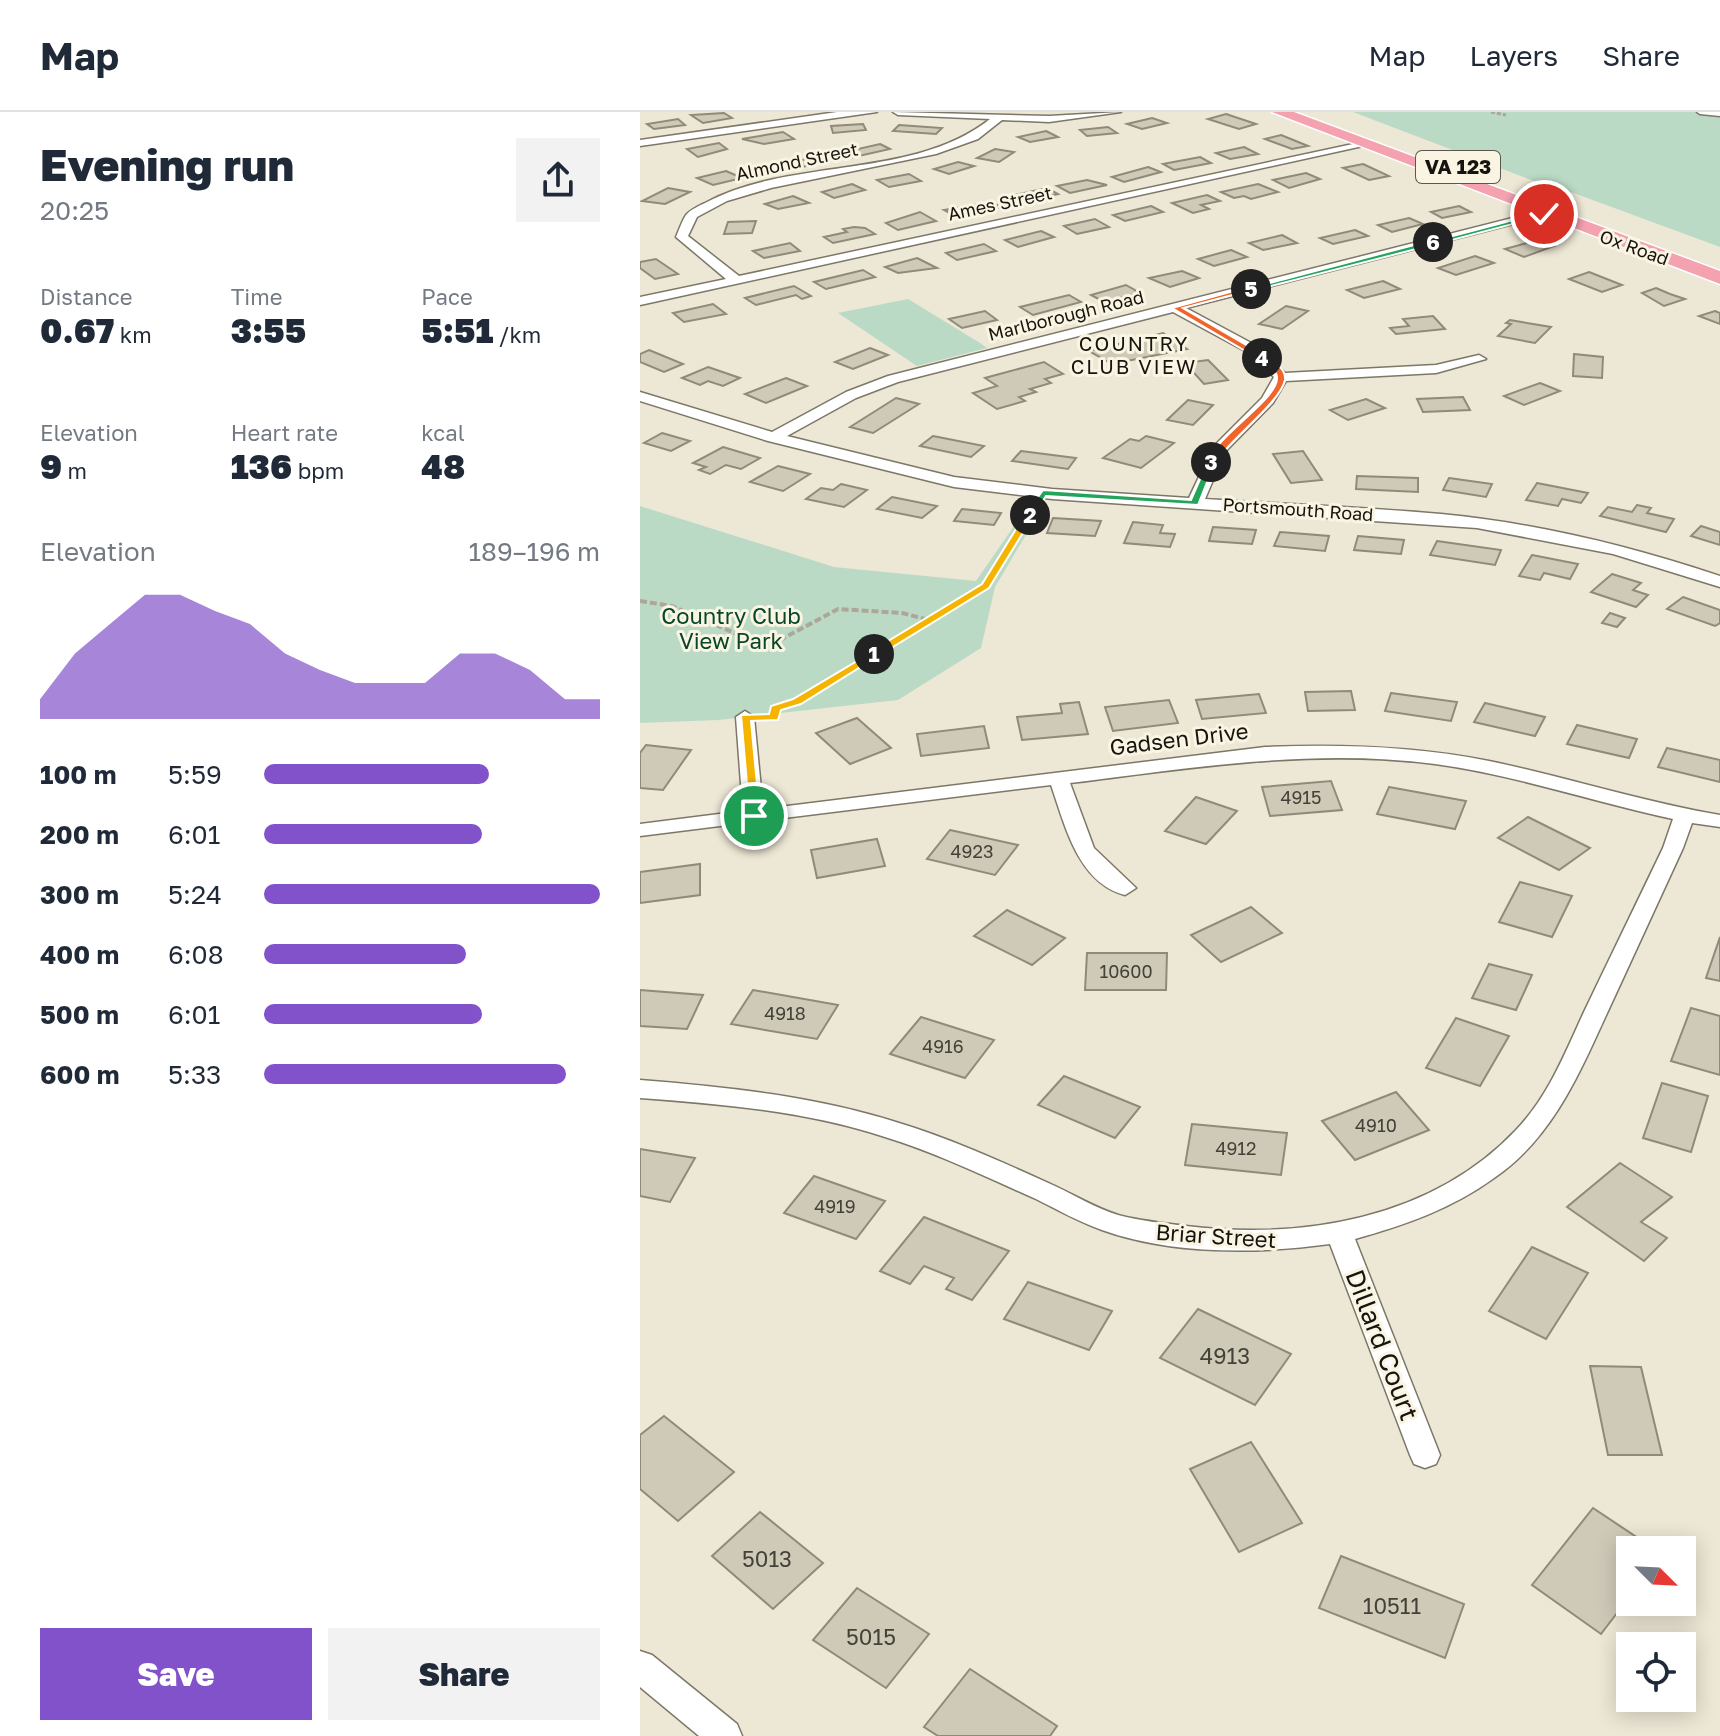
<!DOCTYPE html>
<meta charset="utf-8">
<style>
body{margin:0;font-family:"Golos Text",sans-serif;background:#f2f2f3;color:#1f2937;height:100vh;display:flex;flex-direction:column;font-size:30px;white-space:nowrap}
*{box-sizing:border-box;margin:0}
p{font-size:26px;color:#747a83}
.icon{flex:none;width:44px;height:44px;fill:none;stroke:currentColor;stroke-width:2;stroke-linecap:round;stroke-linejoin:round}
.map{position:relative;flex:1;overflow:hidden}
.side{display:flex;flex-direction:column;background:#fff;width:640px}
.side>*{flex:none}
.needle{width:52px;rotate:114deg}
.controls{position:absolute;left:976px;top:1424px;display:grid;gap:16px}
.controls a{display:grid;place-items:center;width:80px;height:80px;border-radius:0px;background:#fff;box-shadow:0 4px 20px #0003;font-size:40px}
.pin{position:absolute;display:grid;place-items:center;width:68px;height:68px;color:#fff;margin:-34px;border:4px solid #fff;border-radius:50%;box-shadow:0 2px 8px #0007}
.km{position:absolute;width:40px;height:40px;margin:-20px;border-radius:50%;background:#222;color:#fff;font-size:22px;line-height:40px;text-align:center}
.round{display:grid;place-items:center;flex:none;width:84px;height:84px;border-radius:0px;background:#f2f2f3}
.headline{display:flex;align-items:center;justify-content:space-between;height:136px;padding:0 40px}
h1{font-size:44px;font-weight:800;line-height:60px}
.stats{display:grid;grid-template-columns:repeat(3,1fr);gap:12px;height:136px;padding:8px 40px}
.stats div{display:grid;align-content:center}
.stats b{font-size:34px;font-weight:800}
.stats small{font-size:22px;font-weight:400}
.stats p{font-size:22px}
.chart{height:224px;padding:16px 40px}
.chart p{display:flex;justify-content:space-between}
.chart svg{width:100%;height:144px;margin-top:8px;fill:#8252ca;opacity:.7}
.action{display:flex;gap:16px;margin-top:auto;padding:16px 40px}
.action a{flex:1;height:92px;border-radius:0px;background:#8252ca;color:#fff;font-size:32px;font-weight:800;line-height:92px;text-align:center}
.action a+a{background:#f2f2f3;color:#1f2937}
ul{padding:0 40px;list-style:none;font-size:26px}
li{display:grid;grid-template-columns:128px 96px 1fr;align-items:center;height:60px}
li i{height:20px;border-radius:10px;background:#8252ca}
header{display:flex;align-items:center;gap:48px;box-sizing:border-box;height:112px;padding:0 40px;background:#fff;border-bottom:2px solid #e0e1e3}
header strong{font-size:38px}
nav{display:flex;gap:44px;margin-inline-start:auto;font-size:28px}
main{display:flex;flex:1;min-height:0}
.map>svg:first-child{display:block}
</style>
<header>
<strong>Map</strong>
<nav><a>Map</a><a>Layers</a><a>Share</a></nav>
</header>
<main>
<section class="side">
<div class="headline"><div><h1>Evening run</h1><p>20:25</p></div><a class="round"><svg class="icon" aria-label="share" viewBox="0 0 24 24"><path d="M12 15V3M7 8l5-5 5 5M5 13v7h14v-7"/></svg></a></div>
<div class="stats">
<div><p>Distance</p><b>0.67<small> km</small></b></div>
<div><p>Time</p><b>3:55</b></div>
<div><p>Pace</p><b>5:51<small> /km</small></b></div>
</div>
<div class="stats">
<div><p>Elevation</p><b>9<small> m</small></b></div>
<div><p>Heart rate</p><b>136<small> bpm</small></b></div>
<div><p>kcal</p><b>48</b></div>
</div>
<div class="chart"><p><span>Elevation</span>189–196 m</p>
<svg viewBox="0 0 160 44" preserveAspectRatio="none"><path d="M0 44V38L10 24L20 15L30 6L40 6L50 11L60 15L70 24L80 29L90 33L100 33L110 33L120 24L130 24L140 29L150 38L160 38V44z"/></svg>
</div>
<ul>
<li><b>100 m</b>5:59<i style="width:67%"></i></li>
<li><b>200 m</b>6:01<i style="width:65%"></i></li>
<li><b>300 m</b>5:24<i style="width:100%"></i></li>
<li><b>400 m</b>6:08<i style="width:60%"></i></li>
<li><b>500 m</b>6:01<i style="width:65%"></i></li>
<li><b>600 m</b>5:33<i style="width:90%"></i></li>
</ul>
<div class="action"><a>Save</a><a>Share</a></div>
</section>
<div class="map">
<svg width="1080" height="1624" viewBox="0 0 1080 1624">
<rect width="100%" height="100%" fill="#ede7d5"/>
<g fill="#badac6">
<polygon points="713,0 1080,0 1080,135 931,80 925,81"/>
<polygon points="268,187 340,231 347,236 277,254 198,201"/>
<polygon points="390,391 404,392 355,475 341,536 258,588 78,608 0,611 0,394 194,455 336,469"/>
</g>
<g fill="#cfcab8" stroke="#8f8a79" stroke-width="2">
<polygon points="84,1 92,6 63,11 51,3"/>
<polygon points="586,2 616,12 599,17 568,7"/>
<polygon points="512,6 527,11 502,17 487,12"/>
<polygon points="38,7 45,13 14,17 7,12"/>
<polygon points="223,12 226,18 193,21 191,14"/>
<polygon points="259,13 302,16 296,22 253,19"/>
<polygon points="468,15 477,21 447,24 440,18"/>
<polygon points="406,19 418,25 390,30 378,25"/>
<polygon points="143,20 154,27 124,32 102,27"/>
<polygon points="641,23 668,34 652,37 625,27"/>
<polygon points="79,31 87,37 58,45 47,37"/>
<polygon points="240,32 250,37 210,46 200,41"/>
<polygon points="604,35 618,42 590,47 576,41"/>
<polygon points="355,37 374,40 359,50 337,46"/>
<polygon points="560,45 571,51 534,58 523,52"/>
<polygon points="171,46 181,51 137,60 127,55"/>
<polygon points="318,50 334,54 309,62 294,57"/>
<polygon points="723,52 749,64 729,68 703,56"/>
<polygon points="508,55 521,60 484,70 472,65"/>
<polygon points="86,59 102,66 73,73 57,66"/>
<polygon points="666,61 680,67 649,76 633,68"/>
<polygon points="269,62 281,69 249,75 237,68"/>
<polygon points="447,68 467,73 430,81 417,74"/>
<polygon points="212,72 225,78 194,86 182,80"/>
<polygon points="618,72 638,80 611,87 604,84 594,86 581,80"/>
<polygon points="28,76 50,80 25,92 2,89"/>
<polygon points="407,76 418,82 372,92 361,86"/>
<polygon points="567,83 580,89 561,93 569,97 553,101 532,91"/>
<polygon points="153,84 169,91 138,97 125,92"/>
<polygon points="352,90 361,95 317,105 304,98"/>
<polygon points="511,94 523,100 485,109 473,103"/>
<polygon points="819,94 831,100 802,106 791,100"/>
<polygon points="280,100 296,109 258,118 246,111"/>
<polygon points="769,106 783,112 752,120 738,113"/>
<polygon points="455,107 469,115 437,122 424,114"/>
<polygon points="116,109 112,121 84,122 88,110"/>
<polygon points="214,115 225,116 235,122 193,131 184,125 207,120 203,117"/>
<polygon points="715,118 728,124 693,132 680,126"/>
<polygon points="401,119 414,125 378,135 365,128"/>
<polygon points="642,123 657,131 623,138 609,131"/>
<polygon points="898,128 914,134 884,145 865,137"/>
<polygon points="150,131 160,139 124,146 113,139"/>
<polygon points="344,132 356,139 317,148 306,141"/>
<polygon points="591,138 607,145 574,154 558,147"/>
<polygon points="835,144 854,151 816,163 798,156"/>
<polygon points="277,146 297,156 258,161 245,155"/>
<polygon points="16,147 38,162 15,167 0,156 0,150"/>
<polygon points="223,158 235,165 186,177 174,170"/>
<polygon points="542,159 559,166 530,175 509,166"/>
<polygon points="949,160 982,173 962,180 929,167"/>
<polygon points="743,169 760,177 724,186 707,178"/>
<polygon points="486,173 500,181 464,190 451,183"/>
<polygon points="154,174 171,184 162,187 156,183 116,193 105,186"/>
<polygon points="1016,176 1030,182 1045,187 1024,194 1002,181"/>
<polygon points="429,183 441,190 393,203 380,195"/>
<polygon points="73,192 86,202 44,210 33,201"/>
<polygon points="646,194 668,199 642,217 619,212"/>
<polygon points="345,199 357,208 322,216 309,207"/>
<polygon points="1075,199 1080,201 1080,212 1059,204"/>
<polygon points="793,204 805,217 756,222 750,216 769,214 763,207"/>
<polygon points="870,208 911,215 895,231 858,224 871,212 866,211"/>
<polygon points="523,221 547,237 472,252 449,239"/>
<polygon points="230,236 248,243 213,257 195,250"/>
<polygon points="9,238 43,252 24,260 0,250 0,242"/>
<polygon points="934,242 963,245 962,266 933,264"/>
<polygon points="568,248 588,268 564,272 545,251"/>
<polygon points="404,250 423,262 405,267 411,271 390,277 396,280 379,285 385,289 357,297 333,281 357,274 345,266"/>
<polygon points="68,255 100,266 83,274 68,269 60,273 42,266"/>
<polygon points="146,266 167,274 126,291 105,282"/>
<polygon points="900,271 920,279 884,293 864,284"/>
<polygon points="823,285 830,298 783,300 777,287"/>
<polygon points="256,286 279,292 233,321 210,315"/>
<polygon points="726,287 745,296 708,308 690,298"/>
<polygon points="548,288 573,293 553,313 527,308"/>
<polygon points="22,321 50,329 31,339 4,331"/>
<polygon points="293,324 344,334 331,345 280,334"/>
<polygon points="506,324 534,331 501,356 463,346 490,327 499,329"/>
<polygon points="83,335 120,346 101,357 86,353 70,362 59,358 66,355 53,351"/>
<polygon points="381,339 436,346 428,357 372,349"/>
<polygon points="663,339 682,368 651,371 633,342"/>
<polygon points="138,354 170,362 143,379 110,370"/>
<polygon points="717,364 778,366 778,380 716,377"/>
<polygon points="809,366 852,372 846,385 803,378"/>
<polygon points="897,371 948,381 941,391 922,387 918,394 886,388"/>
<polygon points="201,372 227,378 204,395 166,387 181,376 193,378"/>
<polygon points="252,385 297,394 282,406 237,397"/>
<polygon points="997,393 1011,396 1007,401 1034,407 1026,420 960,404 968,395 992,400"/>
<polygon points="322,397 361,401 354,413 314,409"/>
<polygon points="413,406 461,409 455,424 407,421"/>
<polygon points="493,410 523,413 520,421 535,422 530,435 484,431"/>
<polygon points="1061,414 1080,420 1080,433 1051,424"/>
<polygon points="573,415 616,418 612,432 569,429"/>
<polygon points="640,420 689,424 685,439 634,434"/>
<polygon points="718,424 764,428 761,442 714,438"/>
<polygon points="797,429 861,438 855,453 790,443"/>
<polygon points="892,443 938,452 930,467 904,461 900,468 879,464"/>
<polygon points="972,462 1001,471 993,478 1008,483 996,495 951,480"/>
<polygon points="1043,485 1080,498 1080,511 1075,514 1027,497"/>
<polygon points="970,501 985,506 977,515 962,511"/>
<polygon points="711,579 715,598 668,599 665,580"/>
<polygon points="751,581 817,590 811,609 745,599"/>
<polygon points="619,582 626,601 562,607 556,588"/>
<polygon points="529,588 538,611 473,619 465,595"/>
<polygon points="439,590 448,622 382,628 377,605 422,601 420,592"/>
<polygon points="845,591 905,605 895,624 834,610"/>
<polygon points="217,606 251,636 210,652 176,621"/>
<polygon points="937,613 997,627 989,646 927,632"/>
<polygon points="344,614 349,636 281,644 277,622"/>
<polygon points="6,633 51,638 23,678 0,676 0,641"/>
<polygon points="1027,636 1080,648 1080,670 1018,655"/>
<polygon points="691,669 702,698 630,704 622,675"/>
<polygon points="749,675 826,689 815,717 737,702"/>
<polygon points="556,685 597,699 566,732 525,719"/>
<polygon points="888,705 950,736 919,758 858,726"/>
<polygon points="310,718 378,733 355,763 287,747"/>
<polygon points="237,727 245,754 177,766 171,738"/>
<polygon points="60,752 60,783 0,791 0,760"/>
<polygon points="880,770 932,784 912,825 859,810"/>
<polygon points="611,795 642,821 581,850 551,823"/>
<polygon points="367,798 425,826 392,853 334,824"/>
<polygon points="1080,825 1080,869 1066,866"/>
<polygon points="447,841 527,841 526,878 445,878"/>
<polygon points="849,852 892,863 876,898 832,886"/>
<polygon points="0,878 63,883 47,917 0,914"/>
<polygon points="113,878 198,893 177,927 91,912"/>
<polygon points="1051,896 1080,904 1080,963 1031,949"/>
<polygon points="281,905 354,928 325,966 250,942"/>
<polygon points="816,906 869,924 840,974 786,956"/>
<polygon points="424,964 500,995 475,1026 398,993"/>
<polygon points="1022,971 1068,984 1051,1040 1003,1026"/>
<polygon points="756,980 789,1018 715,1048 682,1009"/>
<polygon points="552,1012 647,1021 641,1063 545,1053"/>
<polygon points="0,1037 55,1046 30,1090 0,1084"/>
<polygon points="980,1051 1032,1085 1001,1110 1027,1126 1004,1149 927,1095"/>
<polygon points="174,1064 245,1089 216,1127 144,1101"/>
<polygon points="284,1105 369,1139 332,1188 306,1177 314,1166 284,1154 270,1172 240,1159"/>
<polygon points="892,1135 948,1161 906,1227 849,1199"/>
<polygon points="388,1170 472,1199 449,1238 364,1207"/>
<polygon points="558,1197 651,1242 615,1293 520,1246"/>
<polygon points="950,1254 1001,1255 1022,1343 968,1343"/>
<polygon points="24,1304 94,1360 38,1409 0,1377 0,1323"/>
<polygon points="611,1330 662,1411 599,1440 550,1357"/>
<polygon points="953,1396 1016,1438 990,1438 990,1484 961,1522 892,1473"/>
<polygon points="120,1400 183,1451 133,1497 72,1444"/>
<polygon points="701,1444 824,1492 805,1546 679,1496"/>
<polygon points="217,1476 289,1522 246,1576 173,1528"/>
<polygon points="330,1557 417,1614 410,1624 298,1624 284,1615"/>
</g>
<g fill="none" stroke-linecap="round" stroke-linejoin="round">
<g stroke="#7c7767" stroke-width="3">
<polygon id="lane" points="1057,0 1080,0 1080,4 1060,2"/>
</g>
<g stroke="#7c7767" stroke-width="3">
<g id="street">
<polygon points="197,0 237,0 0,34 0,28"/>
<path d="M 253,0 L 409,4 L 481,0 L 409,10 L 362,8 L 338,27 L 296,42 L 131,76 L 87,89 L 57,105 L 48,124 L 99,164 L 727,29 L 732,32 L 0,193 L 0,185 L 86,167 L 36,125 C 39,118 42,109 46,103 C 51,97 61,93 67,90 C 152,45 273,68 350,7 L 258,3 Z"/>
<path d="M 924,93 L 930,96 L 928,98 L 546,196 L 615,233 L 645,261 L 796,253 L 839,243 L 846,247 L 796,261 L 646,269 L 633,291 L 585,340 L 565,387 C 643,392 723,395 801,402 C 896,411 990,434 1080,464 L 1080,475 L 973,442 L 837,416 L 412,387 L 314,375 L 128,329 L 0,289 L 0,280 L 132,320 L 206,280 L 248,264 ZM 533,200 L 605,239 L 634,265 L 622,286 L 573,335 L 549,386 L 412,377 L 314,365 L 147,324 L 216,286 L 258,270 Z"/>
<path d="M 105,599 L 114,605 L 123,697 L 625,635 C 700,632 775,634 849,649 C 927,665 1002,690 1080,703 L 1080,715 L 1052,711 L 1043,736 C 1020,786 997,836 974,886 C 943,952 917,1023 854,1066 C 811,1097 765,1113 715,1127 L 800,1343 L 796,1352 L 785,1356 L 774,1352 L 770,1343 L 690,1132 C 617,1142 532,1143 462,1118 C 439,1110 418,1098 396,1087 C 346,1065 297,1041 245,1025 C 166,999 82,992 0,986 L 0,968 C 87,975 175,984 259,1011 C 312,1027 364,1051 415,1074 C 436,1084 456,1096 478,1103 C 500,1109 523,1111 546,1114 C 662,1128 792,1107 876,1018 C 908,985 925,941 944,900 C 970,845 997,791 1023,736 L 1033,707 C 953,690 876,663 795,652 C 672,636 552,656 430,671 L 454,736 L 496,776 L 485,783 C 438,771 425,713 411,673 L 0,724 L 0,712 L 103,699 L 96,605 Z"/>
<polygon points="0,1539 12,1543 97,1612 102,1624 59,1624 0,1575"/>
</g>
</g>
<g stroke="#fff" stroke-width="3">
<polygon id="primary" points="632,0 654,0 1080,159 1080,172"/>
</g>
<g stroke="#aca799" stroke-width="3" stroke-dasharray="4 2" stroke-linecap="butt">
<polyline points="851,0 866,3"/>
<polyline points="373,430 394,396"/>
</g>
<g stroke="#aca799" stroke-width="4" stroke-dasharray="7 3" stroke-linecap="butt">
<polyline points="0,489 32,494 127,535 198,497 262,501 289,508"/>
<polyline points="125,605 134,605 135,596 157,590 345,474 374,428"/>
</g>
<use href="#lane" fill="#fff" fill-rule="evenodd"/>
<use href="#street" fill="#fff" fill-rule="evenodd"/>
<use href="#primary" fill="#f4a1b0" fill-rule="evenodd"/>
</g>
<polygon fill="#f5b400" stroke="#fff" stroke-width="2" points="234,539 239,542 238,544 161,592 141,598 138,608 111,609 120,704 110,706 101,603 129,602 131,594 153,587"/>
<polygon fill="#f5b400" stroke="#fff" stroke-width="2" points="386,401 394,403 349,476 238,544 230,544 230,540 342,472"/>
<polygon fill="#22a559" stroke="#fff" stroke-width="2" points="568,349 575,350 558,393 406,384 393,405 385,403 403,378 551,388"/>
<path fill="#f0652b" stroke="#fff" stroke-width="2" d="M 619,244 C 627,244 630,247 636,252 C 642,256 646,261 645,268 C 641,290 588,329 574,352 L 568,352 C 572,325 639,288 637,265 C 636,256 625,252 619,247 Z"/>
<polygon fill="#f0652b" stroke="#fff" stroke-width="2" points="608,175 615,177 543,196 625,244 625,247 619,247 532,196"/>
<polygon fill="#22a559" stroke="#fff" stroke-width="2" points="793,128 796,132 611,179 607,177"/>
<polygon fill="#22a559" stroke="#fff" stroke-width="2" points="904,100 907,103 793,133 790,130"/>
<g text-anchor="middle" stroke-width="6" stroke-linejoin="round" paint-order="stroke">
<g font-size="18" fill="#16140e" stroke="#faf4e2">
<text transform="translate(157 50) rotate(-12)" y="6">Almond Street</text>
<text transform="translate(360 92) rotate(-12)" y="6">Ames Street</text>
<text transform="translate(994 136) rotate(20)" y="6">Ox Road</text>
<text transform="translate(426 204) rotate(-14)" y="6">Marlborough Road</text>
<text transform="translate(658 398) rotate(4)" y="6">Portsmouth Road</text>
</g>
<g font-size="18" fill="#444238">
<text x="661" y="692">4915</text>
<text x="332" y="746">4923</text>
<text x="486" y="866">10600</text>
<text x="145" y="908">4918</text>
<text x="303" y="941">4916</text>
<text x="736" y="1020">4910</text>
<text x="596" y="1043">4912</text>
<text x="195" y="1101">4919</text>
</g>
<rect fill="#faf4e2" stroke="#5a574e" stroke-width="2" x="776" y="39" width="84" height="32" rx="6"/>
<g font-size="20" font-weight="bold" fill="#16140e">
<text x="818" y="62">VA 123</text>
</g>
<g font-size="20" letter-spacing="2" fill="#16140e" stroke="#faf4e2">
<text x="494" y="239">COUNTRY<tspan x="494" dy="23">CLUB VIEW</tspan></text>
</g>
<g font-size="22" fill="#06462a" stroke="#faf4e2">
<text x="91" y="512">Country Club<tspan x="91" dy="25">View Park</tspan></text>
</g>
<g font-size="22" fill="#16140e" stroke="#faf4e2">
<text transform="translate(539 627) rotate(-7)" y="8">Gadsen Drive</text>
<text transform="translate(576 1124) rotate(4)" y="8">Briar Street</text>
</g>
<g font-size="22" fill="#444238">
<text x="585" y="1252">4913</text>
<text x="127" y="1455">5013</text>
<text x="752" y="1502">10511</text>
<text x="231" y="1533">5015</text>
</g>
<g font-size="26" fill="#16140e" stroke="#faf4e2">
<text transform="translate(742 1233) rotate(69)" y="9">Dillard Court</text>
</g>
</g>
</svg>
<div class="controls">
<a><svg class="needle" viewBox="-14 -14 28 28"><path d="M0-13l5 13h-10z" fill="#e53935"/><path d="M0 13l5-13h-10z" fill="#747a83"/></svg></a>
<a><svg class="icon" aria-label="locate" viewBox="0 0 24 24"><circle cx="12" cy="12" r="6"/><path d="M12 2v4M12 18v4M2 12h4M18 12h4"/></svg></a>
</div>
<div class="pin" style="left:114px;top:704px;background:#1e9e55"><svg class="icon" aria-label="arrive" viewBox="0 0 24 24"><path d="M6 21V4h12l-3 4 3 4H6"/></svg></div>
<div class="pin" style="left:904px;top:102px;background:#d93025"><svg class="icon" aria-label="check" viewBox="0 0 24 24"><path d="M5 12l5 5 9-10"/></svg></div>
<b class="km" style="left:234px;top:542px">1</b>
<b class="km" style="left:390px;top:403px">2</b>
<b class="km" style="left:571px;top:350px">3</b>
<b class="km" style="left:622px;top:246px">4</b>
<b class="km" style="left:611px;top:177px">5</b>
<b class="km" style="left:793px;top:130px">6</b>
</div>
</main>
